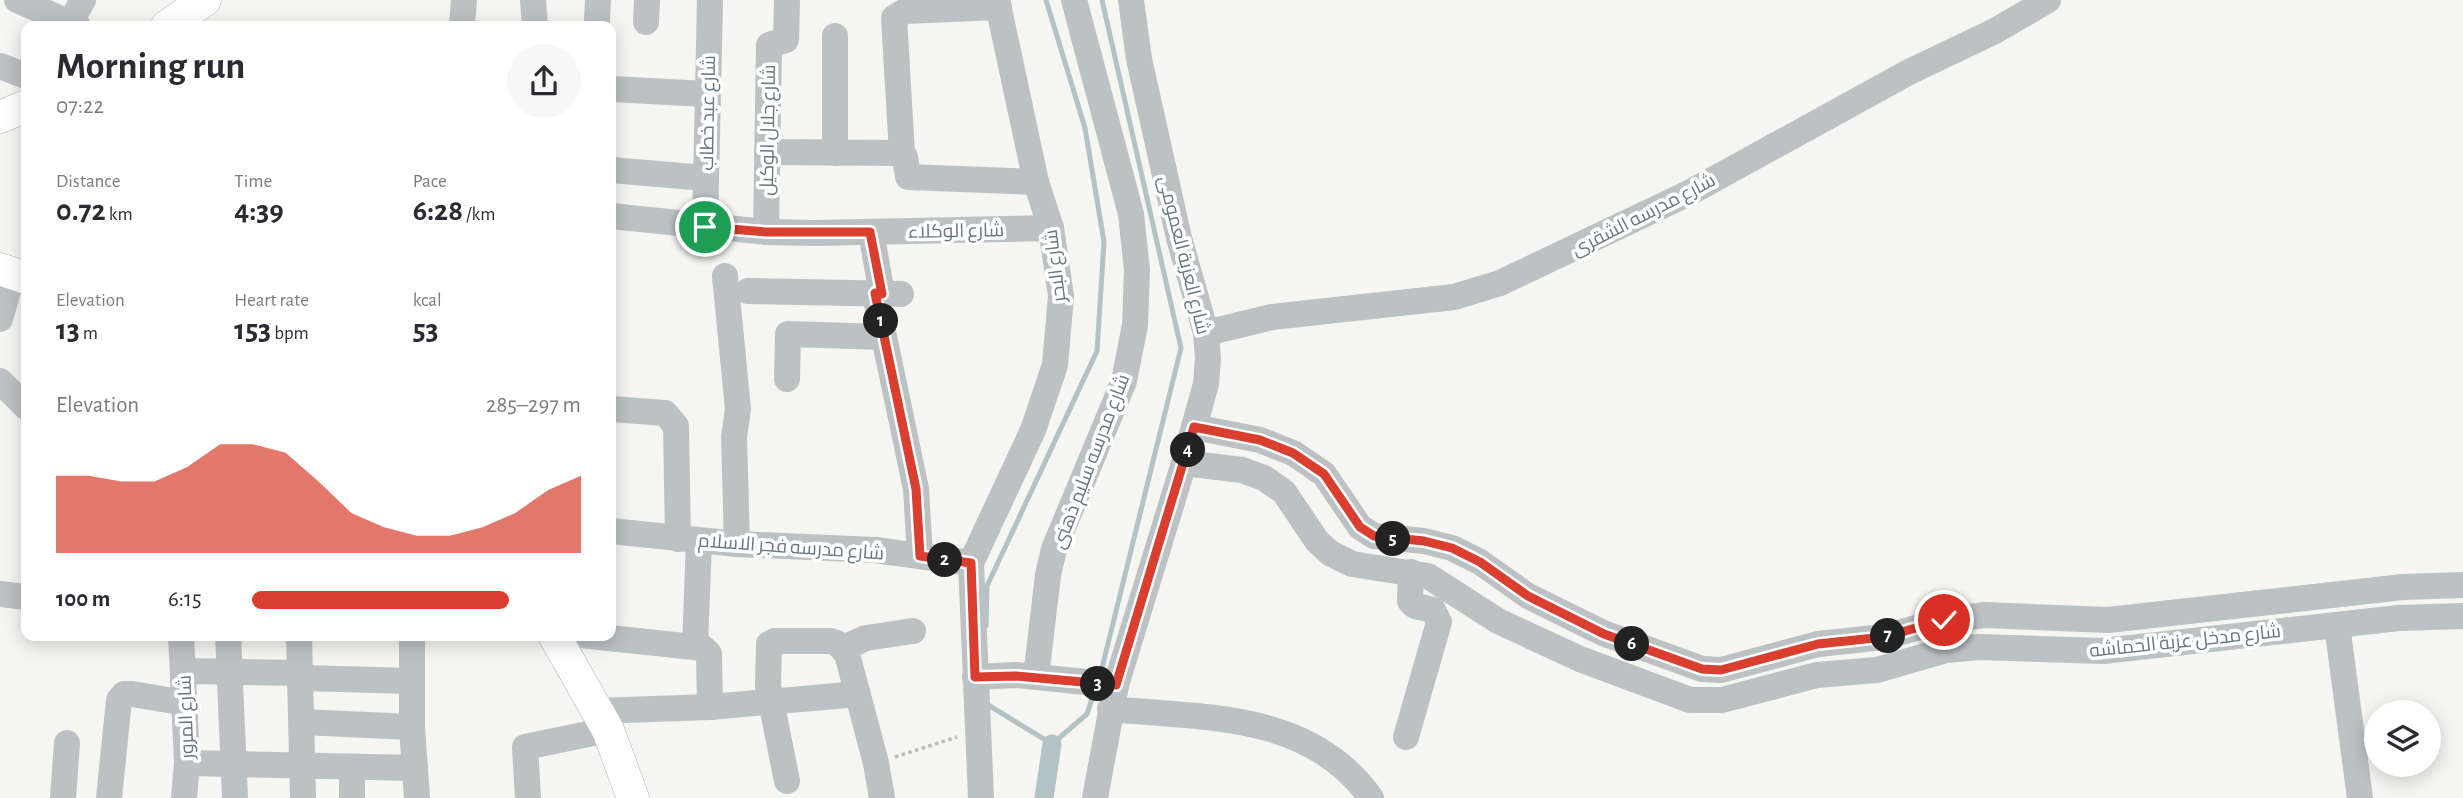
<!DOCTYPE html>
<meta charset="utf-8">
<style>
body{margin:0;font-family:"Alegreya Sans",Cairo,sans-serif;background:#f7f7f7;color:#2b2b33;height:100vh;display:flex;flex-direction:column;font-size:26px;white-space:nowrap}
*{box-sizing:border-box;margin:0}
p{font-size:23px;color:#7c7c81}
.icon{flex:none;width:38px;height:38px;fill:none;stroke:currentColor;stroke-width:2;stroke-linecap:round;stroke-linejoin:round}
.map{position:relative;flex:1;overflow:hidden}
.side{position:absolute;left:21px;top:21px;width:595px;height:620px;display:flex;flex-direction:column;background:#fff;border-radius:14px;box-shadow:0 4px 18px #0003}
.side>*{flex:none}
.fabs{position:absolute;left:2364px;top:700px;display:grid;gap:14px}
.fabs a{display:grid;place-items:center;width:77px;height:77px;border-radius:50%;background:#fff;box-shadow:0 4px 18px #0003;font-size:35px}
.pin{position:absolute;display:grid;place-items:center;width:60px;height:60px;color:#fff;margin:-30px;border:4px solid #fff;border-radius:50%;box-shadow:0 2px 7px #0007}
.km{position:absolute;width:35px;height:35px;margin:-18px;border-radius:50%;background:#222;color:#fff;font-size:19px;line-height:35px;text-align:center}
.round{display:grid;place-items:center;flex:none;width:74px;height:74px;border-radius:37px;background:#f7f7f7}
.summary{display:flex;align-items:center;justify-content:space-between;height:119px;padding:0 35px}
h1{font-size:38px;font-weight:600;line-height:52px}
.stats{display:grid;grid-template-columns:repeat(3,1fr);gap:10px;height:119px;padding:7px 35px}
.stats div{display:grid;align-content:center}
.stats b{font-size:30px;font-weight:600}
.stats small{font-size:19px;font-weight:400}
.stats p{font-size:19px}
.chart{height:196px;padding:14px 35px}
.chart p{display:flex;justify-content:space-between}
.chart svg{width:100%;height:126px;margin-top:7px;fill:#d93e2e;opacity:.7}
ul{padding:0 35px;list-style:none;font-size:23px}
li{display:grid;grid-template-columns:112px 84px 1fr;align-items:center;height:52px}
li i{height:18px;border-radius:9px;background:#d93e2e}
.map>svg:first-child{display:block}
</style>
<div class="map">
<svg width="2463" height="798" viewBox="0 0 2463 798">
<rect width="100%" height="100%" fill="#f5f5f2"/>
<g fill="none" stroke-linecap="round" stroke-linejoin="round">
<g stroke="#b3c2c4" stroke-width="5">
<polyline points="986,626 987,586 1097,351 1104,242 1085,128 1046,0"/>
<polyline points="1100,676 1181,348 1102,0"/>
<polyline points="985,703 1052,744 1087,714 1095,689"/>
</g>
<polyline stroke="#b3c2c4" stroke-width="19" points="1044,798 1052,744"/>
<g stroke="#b0b5b8" stroke-width="33">
<g id="major">
<polyline points="167,26 205,0"/>
<polyline points="0,117 26,106"/>
<polyline points="0,269 26,278"/>
<polyline points="554,635 608,730 633,798"/>
</g>
</g>
<polyline stroke="#b8bbbd" stroke-width="3.5" stroke-dasharray="3.5 3.5" stroke-linecap="butt" points="895,757 957,737"/>
<g stroke="#bcc1c3" stroke-width="26">
<polyline points="17,0 78,26"/>
<polyline points="533,0 535,26"/>
<polyline points="597,21 598,0"/>
<polyline points="646,22 647,0"/>
<polyline points="70,23 83,0"/>
<polyline points="462,26 464,0"/>
<polyline points="0,66 26,76"/>
<polyline points="611,89 706,94"/>
<polyline points="767,152 899,153 905,157 908,177 1036,182"/>
<polyline points="835,153 835,36"/>
<polyline points="902,153 894,18 905,11 999,7"/>
<polyline points="611,170 705,178"/>
<polyline points="611,216 766,232 815,233 1051,228"/>
<polyline points="705,227 710,0"/>
<polyline points="766,232 769,45 786,40 787,0"/>
<polyline points="871,232 882,294"/>
<polyline points="725,276 738,409 734,437 737,544"/>
<polyline points="748,291 901,294"/>
<polyline points="875,294 916,489 920,556"/>
<polyline points="0,319 13,273"/>
<polyline points="1206,333 1272,317 1454,297 1500,283 1689,193 1909,72 1995,31 2048,0"/>
<polyline points="787,379 788,334 884,337"/>
<polyline points="0,381 26,407"/>
<polyline points="611,409 665,413 676,426 678,539"/>
<polyline points="1194,427 1260,440 1293,453 1324,474 1360,527 1374,536 1424,541 1452,548 1480,562 1528,596 1603,633 1702,669 1721,670 1818,644 1884,637 1944,620 1985,615 2108,620 2403,587 2463,585"/>
<polyline points="1184,463 1242,470 1264,478 1284,492 1317,541 1330,553 1352,564 1428,576 1498,621 1580,659 1690,700 1722,700 1817,675 1877,670 1946,650 1979,647 2103,651 2399,618 2463,616"/>
<polyline points="611,531 737,544 875,550 971,563"/>
<polyline points="0,594 26,597"/>
<polyline points="2337,625 2360,798"/>
<polyline points="181,635 187,763 184,798"/>
<polyline points="228,635 235,798"/>
<polyline points="299,635 303,798"/>
<polyline points="412,635 412,727 417,798"/>
<polyline points="581,635 703,648 709,654 710,707"/>
<polyline points="695,646 699,541"/>
<polyline points="843,648 866,638 913,631"/>
<polyline points="183,671 302,673"/>
<polyline points="975,677 1016,675 1116,685"/>
<polyline points="1036,677 1048,575 1054,549 1124,381 1135,325 1137,270 1131,214 1074,0"/>
<polyline points="302,678 412,681"/>
<path d="M 1110,709 C 1205,718 1310,712 1371,798"/>
<polyline points="597,711 710,707 858,694"/>
<polyline points="302,722 412,727"/>
<polyline points="1406,737 1439,622 1433,610 1415,606 1410,601 1411,572"/>
<polyline points="187,763 415,768"/>
<polyline points="352,769 352,798"/>
<polyline points="787,781 768,686 769,644 775,641 830,641 837,643 847,654 876,763 882,798"/>
<polyline points="63,798 67,743"/>
<polyline points="109,798 119,700 124,694 132,694 186,703"/>
<polyline points="528,798 525,747 608,730"/>
<polyline points="981,798 971,563 1033,430 1055,365 1061,296 1051,228 1036,182 997,0"/>
<polyline points="1095,798 1116,685 1184,463 1206,384 1208,358 1206,333 1179,238 1139,59 1131,0"/>
</g>
<use href="#major" stroke="#fff" stroke-width="32"/>
</g>
<g fill="none" stroke-linecap="round" stroke-linejoin="round">
<g stroke="#fff" stroke-width="14">
<polyline id="route" points="705,227 766,232 870,232 882,294 875,293 916,489 920,556 971,563 975,677 1016,676 1116,685 1194,427 1260,440 1293,453 1324,474 1360,527 1374,536 1424,541 1452,548 1480,562 1528,596 1604,634 1702,669 1721,670 1818,644 1884,637 1944,620"/>
</g>
<use href="#route" stroke="#d93e2e" stroke-width="9"/>
</g>
<g text-anchor="middle" stroke-width="7" stroke-linejoin="round" paint-order="stroke">
<g font-size="19" fill="#667881" stroke="#fff">
<text transform="translate(707 113) rotate(-89)" y="7">شارع عبد خطاب</text>
<text transform="translate(767 130) rotate(-89)" y="7">شارع جلال الوكيل</text>
<text transform="translate(1643 214) rotate(-27)" y="7">شارع مدرسه الشقرى</text>
<text transform="translate(956 230) rotate(-1)" y="7">شارع الوكلاء</text>
<text transform="translate(1185 255) rotate(76)" y="7">شارع العزبة العمومى</text>
<text transform="translate(1054 266) rotate(-97)" y="7">شارع البحر</text>
<text transform="translate(1090 461) rotate(-69)" y="7">شارع مدرسه سليم ذهنى</text>
<text transform="translate(791 546) rotate(4)" y="7">شارع مدرسه فجر الاسلام</text>
<text transform="translate(2185 640) rotate(-6)" y="7">شارع مدخل عزبة الحماشه</text>
<text transform="translate(185 717) rotate(-92)" y="7">شارع المرور</text>
</g>
</g>
</svg>
<div class="fabs">
<a><svg class="icon" aria-label="layers" viewBox="0 0 24 24"><path d="M12 4l9 5-9 5-9-5zM3 14l9 5 9-5"/></svg></a>
</div>
<div class="pin" style="left:705px;top:227px;background:#1e9e55"><svg class="icon" aria-label="arrive" viewBox="0 0 24 24"><path d="M6 21V4h12l-3 4 3 4H6"/></svg></div>
<div class="pin" style="left:1944px;top:620px;background:#d93025"><svg class="icon" aria-label="check" viewBox="0 0 24 24"><path d="M5 12l5 5 9-10"/></svg></div>
<b class="km" style="left:881px;top:321px">1</b>
<b class="km" style="left:945px;top:560px">2</b>
<b class="km" style="left:1098px;top:684px">3</b>
<b class="km" style="left:1188px;top:450px">4</b>
<b class="km" style="left:1393px;top:539px">5</b>
<b class="km" style="left:1632px;top:644px">6</b>
<b class="km" style="left:1888px;top:636px">7</b>
<section class="side">
<div class="summary"><div><h1>Morning run</h1><p>07:22</p></div><a class="round"><svg class="icon" aria-label="share" viewBox="0 0 24 24"><path d="M12 15V3M7 8l5-5 5 5M5 13v7h14v-7"/></svg></a></div>
<div class="stats">
<div><p>Distance</p><b>0.72<small> km</small></b></div>
<div><p>Time</p><b>4:39</b></div>
<div><p>Pace</p><b>6:28<small> /km</small></b></div>
</div>
<div class="stats">
<div><p>Elevation</p><b>13<small> m</small></b></div>
<div><p>Heart rate</p><b>153<small> bpm</small></b></div>
<div><p>kcal</p><b>53</b></div>
</div>
<div class="chart"><p><span>Elevation</span>285–297 m</p>
<svg viewBox="0 0 160 44" preserveAspectRatio="none"><path d="M0 44V17L10 17L20 19L30 19L40 14L50 6L60 6L70 9L80 19L90 30L100 35L110 38L120 38L130 35L140 30L150 22L160 17V44z"/></svg>
</div>
<ul>
<li><b>100 m</b>6:15<i style="width:78%"></i></li>
</ul>
</section>
</div>
